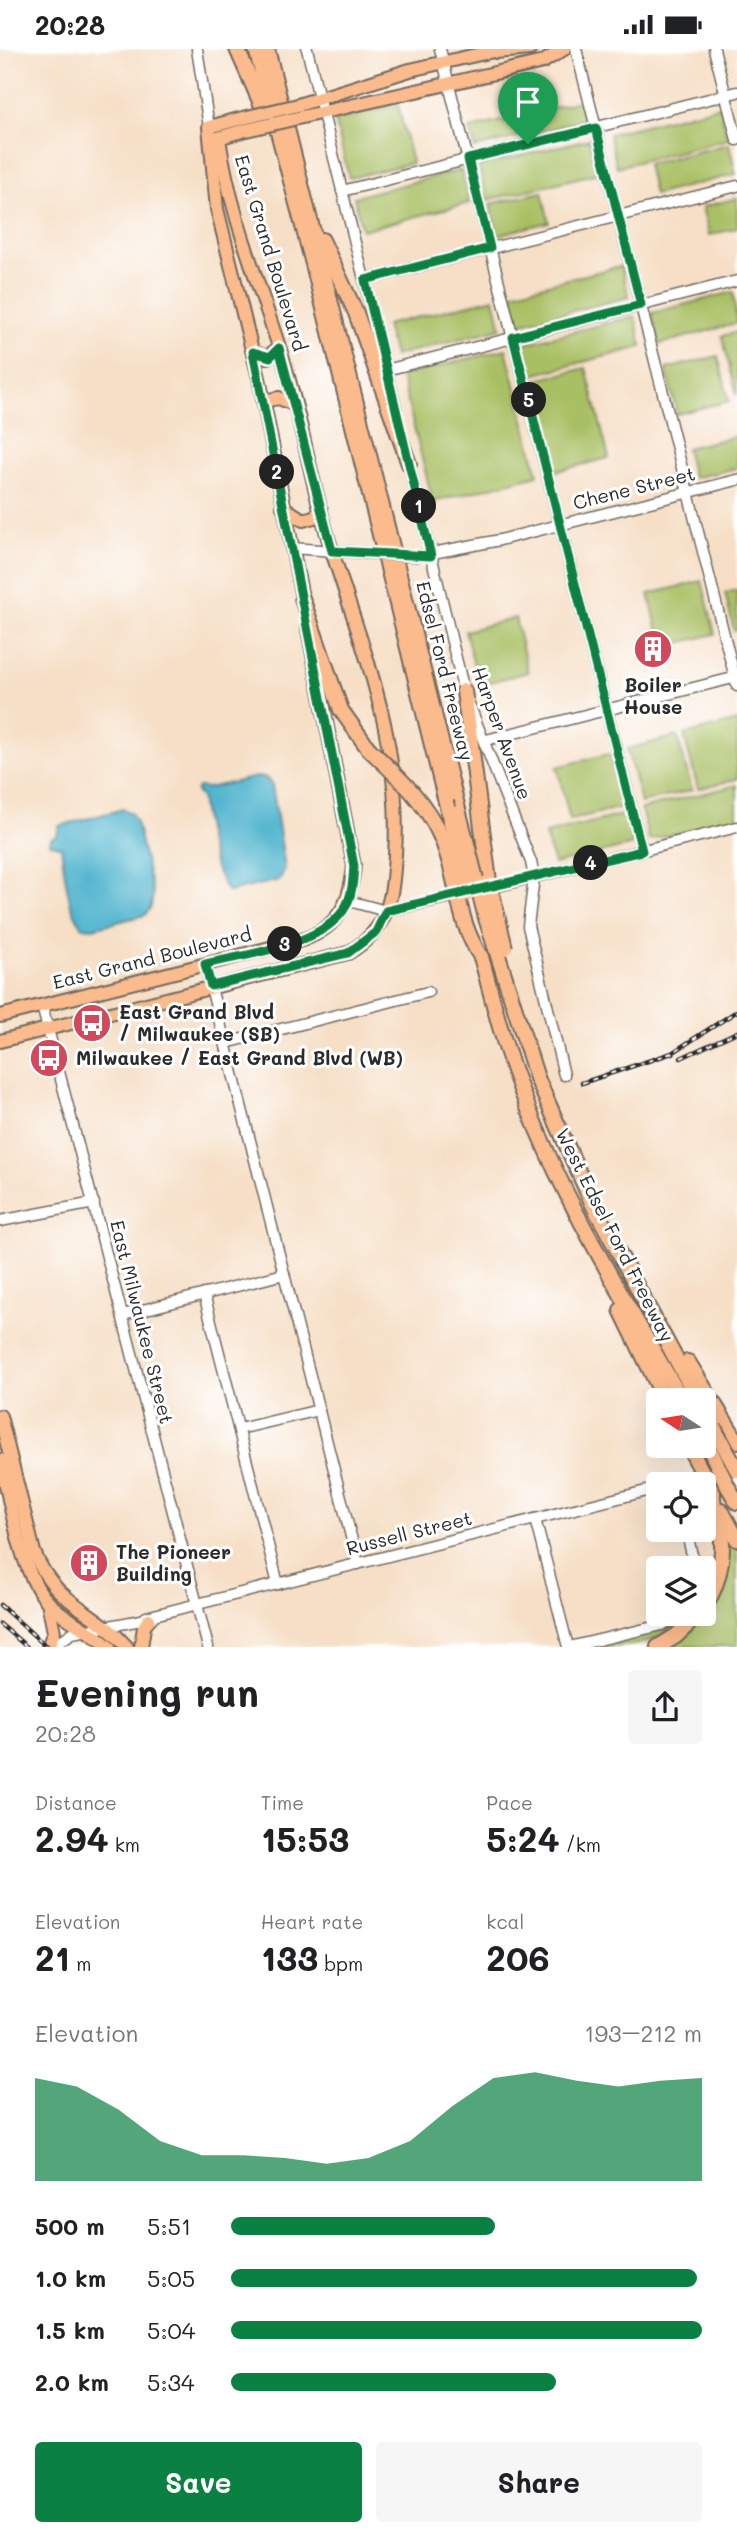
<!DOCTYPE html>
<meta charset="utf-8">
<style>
body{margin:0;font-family:Mali,sans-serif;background:#f6f6f6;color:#202124;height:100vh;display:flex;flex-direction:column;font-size:26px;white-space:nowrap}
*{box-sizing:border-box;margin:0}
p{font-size:23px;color:#757577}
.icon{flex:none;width:38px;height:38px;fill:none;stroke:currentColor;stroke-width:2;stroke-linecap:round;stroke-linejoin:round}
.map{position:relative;height:1598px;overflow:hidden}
.side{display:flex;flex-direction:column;background:#fff;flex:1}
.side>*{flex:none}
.needle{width:46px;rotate:282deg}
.controls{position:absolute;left:646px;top:1339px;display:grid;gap:14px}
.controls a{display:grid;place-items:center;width:70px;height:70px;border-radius:7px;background:#fff;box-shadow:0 7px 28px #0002;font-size:35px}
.pin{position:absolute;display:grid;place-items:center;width:60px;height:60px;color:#fff;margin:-72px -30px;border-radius:50% 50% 50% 0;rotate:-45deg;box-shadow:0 0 7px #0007}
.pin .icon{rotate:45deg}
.km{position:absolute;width:35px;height:35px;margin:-18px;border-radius:50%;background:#222;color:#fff;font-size:19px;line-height:35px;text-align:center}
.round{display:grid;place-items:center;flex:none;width:74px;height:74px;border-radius:7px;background:#f6f6f6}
.headline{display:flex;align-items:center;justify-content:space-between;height:119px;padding:0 35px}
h1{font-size:38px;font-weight:700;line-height:52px}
.stats{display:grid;grid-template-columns:repeat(3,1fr);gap:10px;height:119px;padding:7px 35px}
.stats div{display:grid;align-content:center}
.stats b{font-size:35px;font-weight:700}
.stats small{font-size:19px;font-weight:400}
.stats p{font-size:19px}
.chart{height:196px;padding:14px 35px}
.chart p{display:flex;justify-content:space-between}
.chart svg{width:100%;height:126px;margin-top:7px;fill:#0b8043;opacity:.7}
.button{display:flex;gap:14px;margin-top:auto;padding:14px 35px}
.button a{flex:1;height:80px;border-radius:7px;background:#0b8043;color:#fff;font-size:28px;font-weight:700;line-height:80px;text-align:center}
.button a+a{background:#f6f6f6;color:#202124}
ul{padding:0 35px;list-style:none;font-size:23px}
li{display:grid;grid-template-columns:112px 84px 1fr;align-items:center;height:52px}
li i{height:18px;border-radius:9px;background:#0b8043}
.status{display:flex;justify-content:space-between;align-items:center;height:49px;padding:0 35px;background:#fff;direction:ltr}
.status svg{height:19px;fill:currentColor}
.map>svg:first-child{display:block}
</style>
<div class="status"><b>20:28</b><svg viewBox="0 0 49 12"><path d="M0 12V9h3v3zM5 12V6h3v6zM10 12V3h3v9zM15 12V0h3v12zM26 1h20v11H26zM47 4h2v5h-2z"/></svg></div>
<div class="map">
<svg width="737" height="1598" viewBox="0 0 737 1598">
<rect width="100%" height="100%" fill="#fff"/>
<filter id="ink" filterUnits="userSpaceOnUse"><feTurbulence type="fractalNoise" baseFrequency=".0143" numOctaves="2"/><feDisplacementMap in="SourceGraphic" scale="14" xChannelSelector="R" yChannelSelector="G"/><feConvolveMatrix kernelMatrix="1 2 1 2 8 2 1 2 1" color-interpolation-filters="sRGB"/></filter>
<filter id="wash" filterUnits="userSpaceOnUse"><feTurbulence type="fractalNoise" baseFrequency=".00686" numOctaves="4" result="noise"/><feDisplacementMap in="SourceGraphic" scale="28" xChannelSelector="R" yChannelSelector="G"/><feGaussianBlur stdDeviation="1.57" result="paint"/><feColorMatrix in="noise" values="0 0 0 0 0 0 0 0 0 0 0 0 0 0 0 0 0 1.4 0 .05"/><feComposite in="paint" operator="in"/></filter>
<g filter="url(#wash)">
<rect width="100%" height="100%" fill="#f6dfc6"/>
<g fill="#a9bf64" stroke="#6a7548" stroke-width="2">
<polygon points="579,52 584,71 475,99 470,80"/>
<polygon points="398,56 412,114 349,129 335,71"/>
<polygon points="720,57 728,90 617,118 609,85"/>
<polygon points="589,90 598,124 487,151 479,117"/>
<polygon points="729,95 736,125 654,146 647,115"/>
<polygon points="461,121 469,154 362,181 354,148"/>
<polygon points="542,143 549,173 497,186 490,155"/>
<polygon points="737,149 737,179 709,186 702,158"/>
<polygon points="621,217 629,248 519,275 512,244"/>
<polygon points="733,243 737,274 660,295 652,264"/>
<polygon points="494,249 501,279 394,307 386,276"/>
<polygon points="635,267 642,298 532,326 524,295"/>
<polygon points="737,283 737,347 722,287"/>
<polygon points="506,300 538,426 433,453 401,327"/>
<polygon points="718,307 729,352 677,365 666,320"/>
<polygon points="586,319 609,409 556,422 533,332"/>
<polygon points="737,387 737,419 693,429 686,399"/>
<polygon points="702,532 715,585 662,598 649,545"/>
<polygon points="737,541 737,581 734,582 725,544"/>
<polygon points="515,569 528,623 479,636 465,582"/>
<polygon points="737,672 737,730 698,740 684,686"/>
<polygon points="677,687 692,741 641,754 627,700"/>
<polygon points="609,705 622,758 570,771 557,718"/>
<polygon points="737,736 737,769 649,791 641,760"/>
<polygon points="626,765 633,796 554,815 545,785"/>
<polygon points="728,1485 737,1503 737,1597 666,1598 693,1581"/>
<path d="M 689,1565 L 691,1565 C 650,1598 639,1598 585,1598 L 673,1576 Z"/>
</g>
<g fill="#4fb4ce" stroke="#3d707c" stroke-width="2">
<path d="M 256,728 L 265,728 L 272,736 L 285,819 L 280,831 L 228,843 C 210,816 205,779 201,748 L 196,743 L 198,738 L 208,739 Z"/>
<path d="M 123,760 L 131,764 L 136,773 L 153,844 L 151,858 L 145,866 L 93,879 L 83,878 C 66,859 65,822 61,798 L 50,794 L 51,789 L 57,787 L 59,777 Z"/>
</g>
</g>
<g filter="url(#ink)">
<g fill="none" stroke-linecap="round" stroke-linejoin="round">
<g stroke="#726a61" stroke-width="13">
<g id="minor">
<polyline points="197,0 209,78"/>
<polyline points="307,0 396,359"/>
<polyline points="440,0 642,801"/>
<polyline points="576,0 737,637"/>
<polyline points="714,0 737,91"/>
<polyline points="342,142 737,43"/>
<polyline points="365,231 737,137"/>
<polyline points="386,321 737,232"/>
<polyline points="408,411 464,642 531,813 534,828 528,877 564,1026"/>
<polyline points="291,499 364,504"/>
<polyline points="417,507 500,491 737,431"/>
<polyline points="486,691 737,628"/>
<polyline points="486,840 737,778"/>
<polyline points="349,852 386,862 461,846"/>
<polyline points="205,915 358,1515"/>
<polyline points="42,957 208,1598"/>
<polyline points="226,994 428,943"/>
<polyline points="0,1172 94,1154"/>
<polyline points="204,1245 278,1535"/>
<polyline points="123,1266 284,1225"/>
<polyline points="239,1380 319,1361"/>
<polyline points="672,1435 725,1421"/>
<polyline points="535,1470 568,1598"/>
<polyline points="686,1480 695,1519"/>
<polyline points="146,1568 658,1439"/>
<polyline points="52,1598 72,1584 152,1569"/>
<polyline points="569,1598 662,1576 683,1564"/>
</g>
</g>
<g stroke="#726a61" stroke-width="16">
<g id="major">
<polyline points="496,3 530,0"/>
<polyline points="298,56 410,21 502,0"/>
<polyline points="302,68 543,13 564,0"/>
<polyline points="239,70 209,78 217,160 259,329 304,559"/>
<polyline points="211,91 242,82"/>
<polyline points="253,303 267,308 279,299"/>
<polyline points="263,352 279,349 295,356"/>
<polyline points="283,458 303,471 314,468 321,461"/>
<path d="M 0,967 L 302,891 C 339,878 350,854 354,817 L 308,580"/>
<path d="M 0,992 L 348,904 C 389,880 392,851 395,806 C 402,693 365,607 332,502 C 313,442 303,378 285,317 C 262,241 230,167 219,89"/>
<path d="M 0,1367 L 34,1503 C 55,1556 93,1559 127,1598"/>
<path d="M 0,1411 C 11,1451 19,1523 48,1553 C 65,1571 90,1581 109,1598"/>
<polyline points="48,1553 54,1583 48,1598"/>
<polyline points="141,1598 144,1578 149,1570"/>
</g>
</g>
<g stroke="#726a61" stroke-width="18">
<g id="highway">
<polyline points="237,0 263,59"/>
<polyline points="256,0 313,215 446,753"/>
<polyline points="267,0 459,764"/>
<polyline points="322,191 356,264 409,415"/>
<polyline points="302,549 341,661 368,699"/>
<polyline points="464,642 489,832"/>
<path d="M 481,908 C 490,939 497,971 507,1001 C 547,1125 617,1239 682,1351"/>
<polyline points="537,1029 593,1156 698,1351"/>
<polyline points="621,1261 665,1351"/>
<polyline points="688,1313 737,1392"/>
<polyline points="704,1361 714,1379"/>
<polyline points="728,1438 737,1453"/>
<polyline points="721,1461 737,1490"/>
<path d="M 704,1559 C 718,1537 725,1509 721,1483 C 719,1469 712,1458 713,1444"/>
<polyline points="658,1598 676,1587 700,1564"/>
</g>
</g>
<use href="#minor" stroke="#fff" stroke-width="10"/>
<use href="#major" stroke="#fbbb8d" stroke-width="12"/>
<use href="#highway" stroke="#fbbb8d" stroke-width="14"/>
<g stroke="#2b2b2b" stroke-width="4.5">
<g id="rail">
<polyline points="681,1009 737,983"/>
<polyline points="582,1034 672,1004 737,962"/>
<polyline points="0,1556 47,1598"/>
<polyline points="0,1575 27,1598"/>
</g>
</g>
<use href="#rail" stroke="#fff" stroke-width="2" stroke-dasharray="5" stroke-linecap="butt"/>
<g stroke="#726a61" stroke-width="13" stroke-linecap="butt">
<polyline id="minor-bridge" points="364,504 417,507"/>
</g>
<g stroke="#726a61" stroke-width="16" stroke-linecap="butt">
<g id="major-bridge">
<polyline points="239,70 298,56"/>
<polyline points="242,82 302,68"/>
</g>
</g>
<g stroke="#726a61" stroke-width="18" stroke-linecap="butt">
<g id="highway-bridge">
<path d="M 368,699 C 395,725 424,750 440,786 C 459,827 455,869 481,908"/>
<polyline points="446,753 467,845"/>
<polyline points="459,764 486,869 537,1029"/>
<polyline points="489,832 505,899"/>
<polyline points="714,1379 737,1421"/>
<polyline points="704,1389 728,1438"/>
<polyline points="688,1396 713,1444"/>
</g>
</g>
<use href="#minor-bridge" stroke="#fff" stroke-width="10"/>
<use href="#major-bridge" stroke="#fbbb8d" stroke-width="12"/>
<use href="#highway-bridge" stroke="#fbbb8d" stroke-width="14"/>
</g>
</g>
<g fill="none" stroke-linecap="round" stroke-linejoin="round" filter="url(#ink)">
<g stroke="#fff" stroke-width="14">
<path id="route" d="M 596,79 L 641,256 L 513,288 L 642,802 L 386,862 L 376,883 L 348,904 L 211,937 L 205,915 C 246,905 334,896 349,850 C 353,840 353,828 354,817 L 253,303 L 270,308 L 279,299 L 332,502 L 431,507 L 365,231 L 490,199 L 468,110 Z"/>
</g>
<use href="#route" stroke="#0b8043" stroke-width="9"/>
</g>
<defs>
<g id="building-disc" transform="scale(2.0125)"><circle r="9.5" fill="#d1495b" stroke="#fff"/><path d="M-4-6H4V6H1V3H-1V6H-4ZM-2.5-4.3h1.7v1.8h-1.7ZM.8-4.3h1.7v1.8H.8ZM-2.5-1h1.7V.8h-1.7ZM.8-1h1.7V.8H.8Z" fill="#fff"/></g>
<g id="bus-disc" transform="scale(2.0125)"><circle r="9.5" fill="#d1495b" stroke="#fff"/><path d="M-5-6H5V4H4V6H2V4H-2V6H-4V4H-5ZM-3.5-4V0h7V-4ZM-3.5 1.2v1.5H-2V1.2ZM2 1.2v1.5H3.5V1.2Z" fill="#fff"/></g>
</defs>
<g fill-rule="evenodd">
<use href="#building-disc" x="653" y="600"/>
<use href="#bus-disc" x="92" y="974"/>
<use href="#bus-disc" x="49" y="1009"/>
<use href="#building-disc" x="89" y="1514"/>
</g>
<g text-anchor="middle" stroke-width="6" stroke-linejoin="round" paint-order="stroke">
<g font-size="19" fill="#2b2b2b" stroke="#fff">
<text transform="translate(271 204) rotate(73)" y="7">East Grand Boulevard</text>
<text transform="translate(634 439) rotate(-14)" y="7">Chene Street</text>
<text transform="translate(445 622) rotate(76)" y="7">Edsel Ford Freeway</text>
<text transform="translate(502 684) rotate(70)" y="7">Harper Avenue</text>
<text transform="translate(152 909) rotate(-14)" y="7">East Grand Boulevard</text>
<text transform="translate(615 1186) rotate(63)" y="7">West Edsel Ford Freeway</text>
<text transform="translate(142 1273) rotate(76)" y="7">East Milwaukee Street</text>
<text transform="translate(409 1484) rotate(-14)" y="7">Russell Street</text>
</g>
<g font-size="19" font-weight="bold" fill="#2b2b2b" stroke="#fff" text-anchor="start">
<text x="653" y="643" text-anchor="middle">Boiler<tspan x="653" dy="22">House</tspan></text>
<text x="119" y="970">East Grand Blvd<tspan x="119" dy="22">/ Milwaukee (SB)</tspan></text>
<text x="76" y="1016">Milwaukee / East Grand Blvd (WB)</text>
<text x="116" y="1510">The Pioneer<tspan x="116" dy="22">Building</tspan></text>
</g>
</g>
</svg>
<div class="controls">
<a><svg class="needle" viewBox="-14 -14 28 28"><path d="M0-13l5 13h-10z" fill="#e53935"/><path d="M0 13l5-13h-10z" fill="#757577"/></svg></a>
<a><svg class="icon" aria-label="locate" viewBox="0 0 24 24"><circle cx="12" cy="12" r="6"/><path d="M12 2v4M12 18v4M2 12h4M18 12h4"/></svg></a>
<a><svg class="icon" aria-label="layers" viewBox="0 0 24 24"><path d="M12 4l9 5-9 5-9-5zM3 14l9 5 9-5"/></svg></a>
</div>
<div class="pin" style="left:528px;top:95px;background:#1e9e55"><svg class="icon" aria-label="arrive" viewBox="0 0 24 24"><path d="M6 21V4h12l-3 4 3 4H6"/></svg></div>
<b class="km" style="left:419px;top:457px">1</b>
<b class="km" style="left:277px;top:423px">2</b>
<b class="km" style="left:285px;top:895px">3</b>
<b class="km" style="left:591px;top:814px">4</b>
<b class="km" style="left:529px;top:351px">5</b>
</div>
<section class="side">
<div class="headline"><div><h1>Evening run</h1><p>20:28</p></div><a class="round"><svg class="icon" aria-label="share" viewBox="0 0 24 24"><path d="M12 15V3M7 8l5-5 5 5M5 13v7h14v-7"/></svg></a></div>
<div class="stats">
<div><p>Distance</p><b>2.94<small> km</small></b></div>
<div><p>Time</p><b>15:53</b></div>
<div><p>Pace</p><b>5:24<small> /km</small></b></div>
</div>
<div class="stats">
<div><p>Elevation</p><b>21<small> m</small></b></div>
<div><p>Heart rate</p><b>133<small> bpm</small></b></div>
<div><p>kcal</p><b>206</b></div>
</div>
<div class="chart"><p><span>Elevation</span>193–212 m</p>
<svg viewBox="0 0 160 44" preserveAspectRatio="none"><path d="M0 44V8L10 11L20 19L30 30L40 35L50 35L60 36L70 38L80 36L90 30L100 18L110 8L120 6L130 9L140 11L150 9L160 8V44z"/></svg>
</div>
<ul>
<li><b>500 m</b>5:51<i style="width:56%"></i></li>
<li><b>1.0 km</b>5:05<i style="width:99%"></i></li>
<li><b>1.5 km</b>5:04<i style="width:100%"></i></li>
<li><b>2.0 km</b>5:34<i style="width:69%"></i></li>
</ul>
<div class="button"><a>Save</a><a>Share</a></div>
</section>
